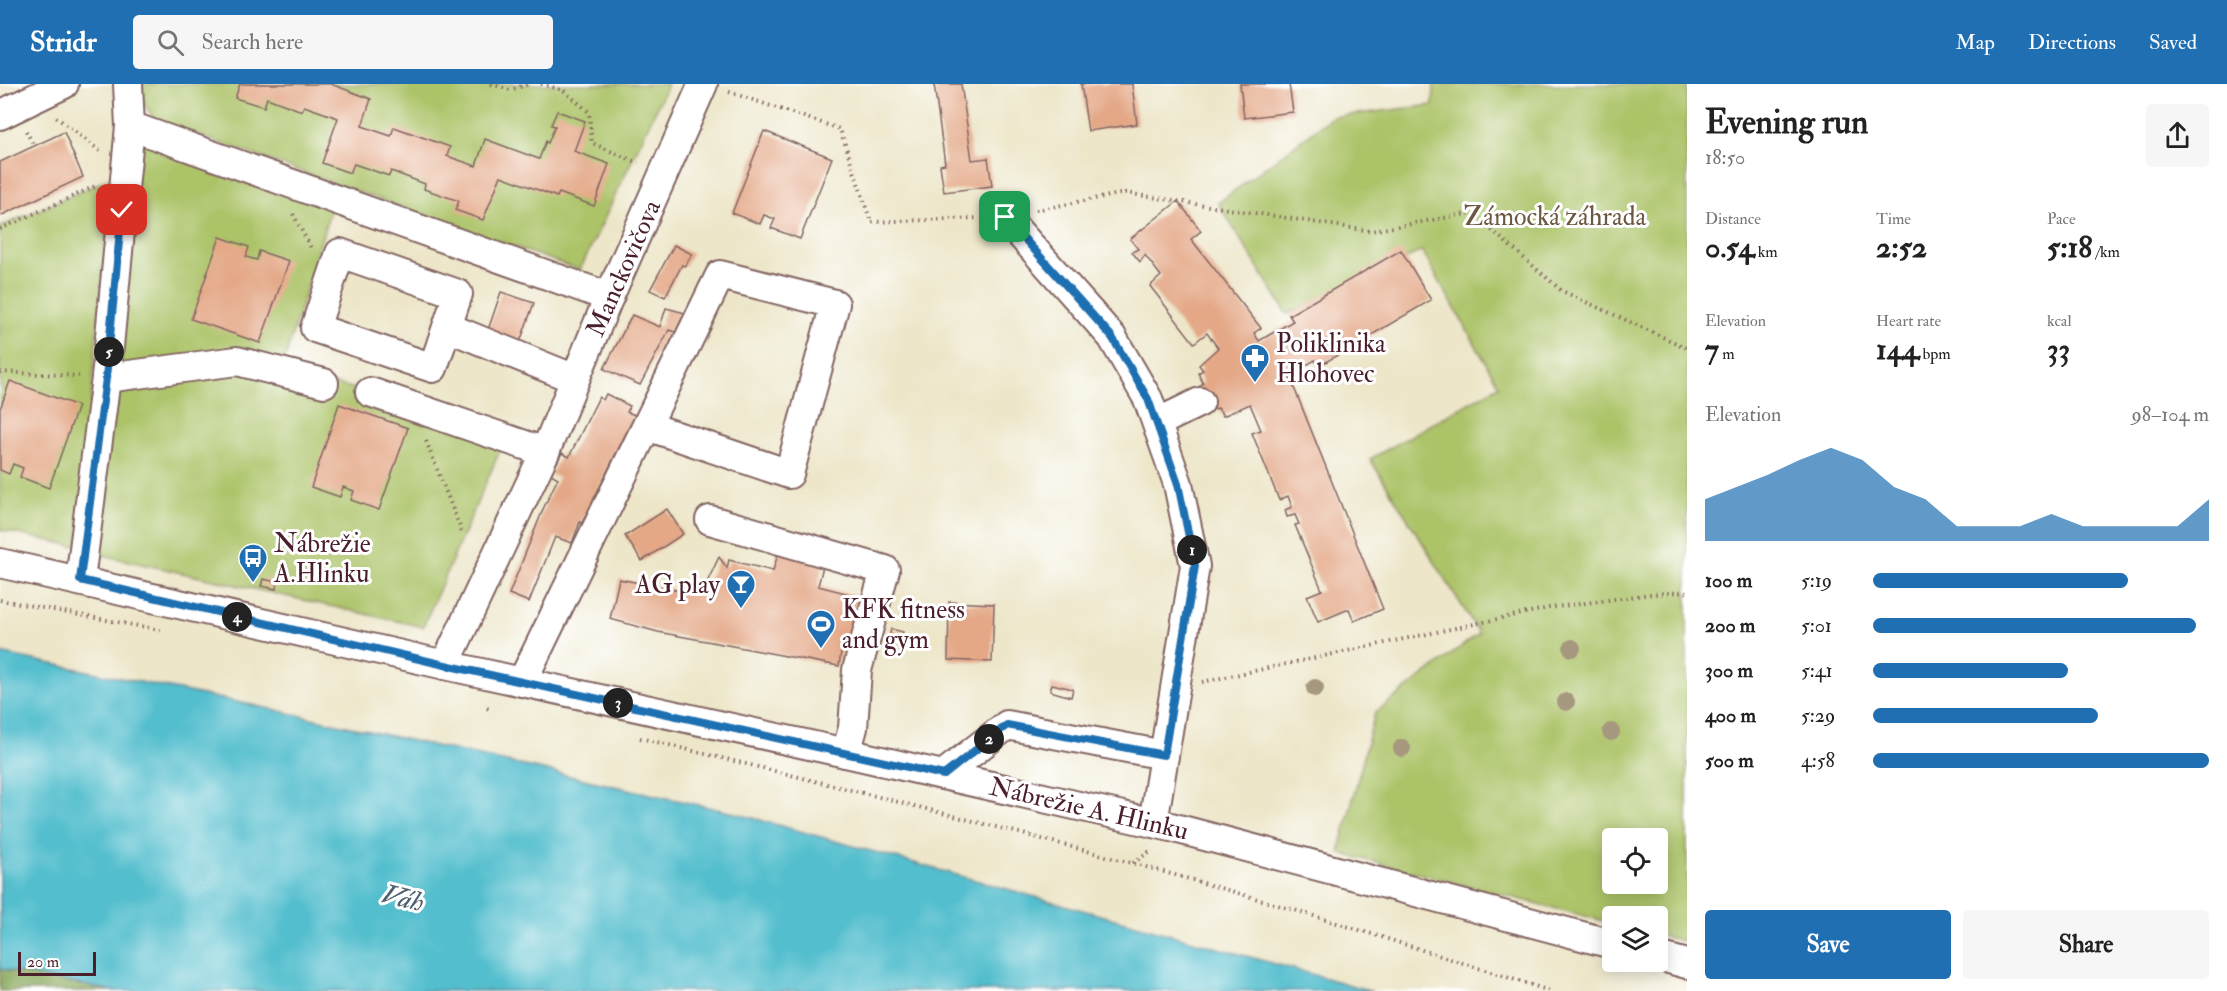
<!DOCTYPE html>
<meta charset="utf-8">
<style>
body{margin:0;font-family:"IM FELL Double Pica",serif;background:#f6f6f6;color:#222;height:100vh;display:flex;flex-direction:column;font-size:22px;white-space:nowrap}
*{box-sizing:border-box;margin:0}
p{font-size:20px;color:#767676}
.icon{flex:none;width:33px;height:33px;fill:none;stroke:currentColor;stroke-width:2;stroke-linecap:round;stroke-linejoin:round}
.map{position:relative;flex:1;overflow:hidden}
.side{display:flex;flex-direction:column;background:#fff;width:540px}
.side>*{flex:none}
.fabs{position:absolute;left:1602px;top:744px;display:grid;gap:12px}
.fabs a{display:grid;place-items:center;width:66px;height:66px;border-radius:6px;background:#fff;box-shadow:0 3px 15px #0003;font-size:30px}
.scale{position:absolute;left:18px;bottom:15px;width:78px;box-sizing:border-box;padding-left:6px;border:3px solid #4a1f2b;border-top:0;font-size:16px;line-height:21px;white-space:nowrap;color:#4a1f2b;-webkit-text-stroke:4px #fff;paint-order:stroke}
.pin{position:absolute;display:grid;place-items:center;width:51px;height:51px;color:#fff;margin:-26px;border-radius:12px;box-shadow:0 3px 9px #0006}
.km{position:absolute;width:30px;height:30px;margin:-15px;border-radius:50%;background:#222;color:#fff;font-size:16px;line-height:30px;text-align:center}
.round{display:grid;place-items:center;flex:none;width:63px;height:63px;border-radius:6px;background:#f6f6f6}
.overview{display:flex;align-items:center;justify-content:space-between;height:102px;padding:0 18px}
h1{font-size:33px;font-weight:800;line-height:45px}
.figures{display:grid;grid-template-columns:repeat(3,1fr);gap:9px;height:102px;padding:6px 18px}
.figures div{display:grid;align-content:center}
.figures b{font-size:30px;font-weight:800}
.figures small{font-size:16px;font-weight:400}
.figures p{font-size:16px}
.chart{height:168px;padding:12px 18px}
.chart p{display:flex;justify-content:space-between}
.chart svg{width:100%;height:108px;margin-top:6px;fill:#1f6fb2;opacity:.7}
.action{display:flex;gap:12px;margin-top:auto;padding:12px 18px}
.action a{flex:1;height:69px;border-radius:6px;background:#1f6fb2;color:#fff;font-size:24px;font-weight:800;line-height:69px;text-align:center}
.action a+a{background:#f6f6f6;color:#222}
ul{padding:0 18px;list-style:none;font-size:20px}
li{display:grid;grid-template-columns:96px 72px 1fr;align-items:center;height:45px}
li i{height:15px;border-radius:8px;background:#1f6fb2}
header{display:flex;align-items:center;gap:36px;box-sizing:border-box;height:84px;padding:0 30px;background:#1f6fb2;color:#fff}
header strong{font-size:28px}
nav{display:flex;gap:33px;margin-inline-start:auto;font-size:21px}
.search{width:420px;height:54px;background:#f6f6f6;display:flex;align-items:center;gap:15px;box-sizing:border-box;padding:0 21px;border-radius:6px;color:#767676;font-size:22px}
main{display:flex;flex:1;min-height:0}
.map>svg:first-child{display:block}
</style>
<header>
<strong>Stridr</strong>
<div class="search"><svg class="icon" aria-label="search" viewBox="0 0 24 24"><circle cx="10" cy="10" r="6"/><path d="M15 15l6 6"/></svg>Search here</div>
<nav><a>Map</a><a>Directions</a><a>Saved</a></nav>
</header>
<main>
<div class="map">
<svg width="1687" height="907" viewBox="0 0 1687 907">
<rect width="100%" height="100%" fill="#fff"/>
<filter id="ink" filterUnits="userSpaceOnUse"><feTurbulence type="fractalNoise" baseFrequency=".0167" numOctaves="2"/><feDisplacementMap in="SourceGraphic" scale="12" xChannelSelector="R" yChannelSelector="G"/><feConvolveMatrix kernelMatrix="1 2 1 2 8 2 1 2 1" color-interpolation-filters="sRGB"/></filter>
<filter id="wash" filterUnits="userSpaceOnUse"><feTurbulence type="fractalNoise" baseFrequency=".008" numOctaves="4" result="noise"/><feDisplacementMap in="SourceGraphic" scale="24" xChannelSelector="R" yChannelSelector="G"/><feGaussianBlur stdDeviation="1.35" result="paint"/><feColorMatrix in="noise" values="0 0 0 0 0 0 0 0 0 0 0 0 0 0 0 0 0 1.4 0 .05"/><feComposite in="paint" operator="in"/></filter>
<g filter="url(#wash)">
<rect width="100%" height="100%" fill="#ede6c9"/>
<g fill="#acc368" stroke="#7b714a" stroke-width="1.5" fill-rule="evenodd">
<polygon points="141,0 668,0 580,186 155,36 143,18"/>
<path d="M 1434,0 L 1687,0 L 1687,858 L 1658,851 L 1658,832 L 1612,832 L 1612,839 L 1339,769 L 1375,629 L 1479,549 L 1370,375 L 1499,302 L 1422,167 L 1287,230 L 1218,119 L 1332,33 L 1433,21 ZM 1612,754 L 1658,754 L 1658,800 L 1612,800 Z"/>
<polygon points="130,42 334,114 281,288 370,308 505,355 423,543 84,467"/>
<polygon points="111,94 78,459 73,462 0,446 0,143"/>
</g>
<polygon fill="#89a95c" stroke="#6a6444" stroke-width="1.5" points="0,885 114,907 0,907"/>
<polygon fill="#52becd" stroke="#4e6e7c" stroke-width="1.5" points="0,569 271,625 739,730 1372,907 114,907 0,885"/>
<g id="blocks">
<g fill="#e4a887">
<polygon points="240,0 331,0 371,15 362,42 391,52 394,43 450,63 447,72 476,82 485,55 539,75 546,57 548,59 555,42 551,41 557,27 585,37 574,67 609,80 594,122 559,109 557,113 501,92 483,136 455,126 459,117 424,105 425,100 391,87 389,92 354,80 350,89 322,79 338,34 304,22 302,27 267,14 264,23 235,14"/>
<polygon points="934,0 961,0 972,76 988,74 992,102 944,108 940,81 945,80"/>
<polygon points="1081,0 1132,0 1137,40 1088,47"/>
<polygon points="1240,0 1289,0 1293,28 1244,34"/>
<polygon points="764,47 832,74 800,155 771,144 775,135 764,131 760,140 732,129"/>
<polygon points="64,48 83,93 0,132 0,78"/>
<polygon points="1178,117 1201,147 1191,155 1261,244 1254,249 1259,257 1293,237 1289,231 1401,166 1431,216 1319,282 1315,276 1289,291 1383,525 1354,537 1349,525 1318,538 1307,512 1322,506 1295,441 1299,440 1295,431 1287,433 1285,426 1292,423 1288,412 1279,416 1252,349 1261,346 1250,320 1223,332 1218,324 1208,327 1195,307 1203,299 1198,289 1203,286 1199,281 1218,264 1207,249 1194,259 1150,202 1161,192 1145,171 1140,178 1132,168 1138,165 1130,155"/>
<polygon points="220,153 249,163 246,173 257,176 259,167 289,177 260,259 191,235"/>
<polygon points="674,161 692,170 685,182 682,181 665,213 650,206"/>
<polygon points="501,208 534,219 520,258 488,246"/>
<polygon points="666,224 685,229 678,249 669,246 640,301 604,285 632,231 660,243"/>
<polygon points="10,297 78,322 49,404 20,393 23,384 13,380 9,390 0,386 0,325"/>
<polygon points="606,310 630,322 627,328 635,331 582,439 580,438 572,459 555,453 529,518 509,510 544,423 558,394 551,390 562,369 569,373 599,313 603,316"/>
<polygon points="339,320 408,344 379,426 351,416 354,407 343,403 340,413 311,403"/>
<polygon points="667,425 683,450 642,477 625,452"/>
<polygon points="779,466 824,478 818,502 873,516 856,572 841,568 839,582 658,548 610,535 619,495 701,511 719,473 727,484 729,476 773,487"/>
<polygon points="263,495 277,498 276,505 261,502"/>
<polygon points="949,518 994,520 992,578 948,576"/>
<polygon points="891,545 903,548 899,568 886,566"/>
<polygon points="1052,600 1073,605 1071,613 1050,607"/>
</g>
</g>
</g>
<g filter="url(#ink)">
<use href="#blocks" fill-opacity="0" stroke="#836562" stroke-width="1.5"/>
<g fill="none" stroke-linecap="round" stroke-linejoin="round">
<g stroke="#836562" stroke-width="32">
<g id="minor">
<polyline points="128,0 130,42 609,213"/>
<polyline points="0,31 64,0"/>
<polyline points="1005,133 1112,253 1148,315 1178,400 1195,482 1153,739"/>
<polyline points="447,243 433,284 315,244 340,169 458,210 447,243 575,295"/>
<polyline points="106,294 237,277 324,299"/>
<polyline points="370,308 545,368"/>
<polyline points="1157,339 1200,318"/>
<polyline points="710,436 885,486 857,586 853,644 846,669"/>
<polyline points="0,479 445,581 846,669 1171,743 1612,860"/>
<polyline points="80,496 106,294 130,42"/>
<polyline points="445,581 545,368 609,213 703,0"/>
<polyline points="522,598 720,191 835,220 789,390 647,342"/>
<polyline points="943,691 1007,641 1164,671"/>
<polyline points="1658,872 1687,880"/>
</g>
</g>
<g stroke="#836562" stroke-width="4" stroke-dasharray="1.5 4.5" stroke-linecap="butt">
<polyline points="491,0 510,6 529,0"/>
<polyline points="541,0 563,6 589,28 592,59 638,79"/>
<polyline points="729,8 840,45 871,138 979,134"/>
<polyline points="56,33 100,67"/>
<polyline points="26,47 34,62"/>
<polyline points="1036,126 1125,109 1371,147 1472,129 1562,207 1687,264"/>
<polyline points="293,130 312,166"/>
<polyline points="0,145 98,101"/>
<polyline points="0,288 79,292"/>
<polyline points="426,357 463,451"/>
<polyline points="0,516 165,547"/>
<polyline points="1202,598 1549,524 1651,510 1687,508"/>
<polyline points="487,624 492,626"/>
<path d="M 640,654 C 816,697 991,740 1164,788 C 1294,824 1422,866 1550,907"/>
<polyline points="1133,779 1149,768 1152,768"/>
</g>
<use href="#minor" stroke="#fff" stroke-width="28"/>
</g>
<g fill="#a6987e">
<circle cx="1572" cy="564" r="9"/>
<circle cx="1315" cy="604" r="9"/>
<circle cx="1566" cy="618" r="9"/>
<circle cx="1611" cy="648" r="9"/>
<circle cx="1402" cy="664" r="9"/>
</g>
</g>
<g fill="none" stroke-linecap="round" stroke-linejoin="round" filter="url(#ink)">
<g stroke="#fff" stroke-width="12">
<polyline id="route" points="122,126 106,294 80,496 445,581 944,691 1007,641 1164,671 1195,482 1178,400 1148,315 1112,253 1005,133"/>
</g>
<use href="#route" stroke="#1f6fb2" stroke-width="8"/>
</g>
<defs>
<g id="pharmacy-pin" transform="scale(1.5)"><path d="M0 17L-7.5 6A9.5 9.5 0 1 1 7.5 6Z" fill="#1f6fb2" stroke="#fff"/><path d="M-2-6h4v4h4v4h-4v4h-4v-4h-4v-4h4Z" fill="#fff"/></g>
<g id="bus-pin" transform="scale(1.5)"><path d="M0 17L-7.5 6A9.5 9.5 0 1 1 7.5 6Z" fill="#1f6fb2" stroke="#fff"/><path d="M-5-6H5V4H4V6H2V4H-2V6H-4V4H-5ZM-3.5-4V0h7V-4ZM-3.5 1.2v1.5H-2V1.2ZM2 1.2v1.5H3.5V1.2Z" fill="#fff"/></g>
<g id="bar-pin" transform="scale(1.5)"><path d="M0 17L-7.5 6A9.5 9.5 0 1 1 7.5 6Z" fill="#1f6fb2" stroke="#fff"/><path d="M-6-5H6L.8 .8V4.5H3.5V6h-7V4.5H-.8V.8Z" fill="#fff"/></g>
<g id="stadium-pin" transform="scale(1.5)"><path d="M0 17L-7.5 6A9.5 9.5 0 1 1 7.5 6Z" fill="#1f6fb2" stroke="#fff"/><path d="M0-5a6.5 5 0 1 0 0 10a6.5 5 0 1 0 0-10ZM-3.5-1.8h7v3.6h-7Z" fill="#fff"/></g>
</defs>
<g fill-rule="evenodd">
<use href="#pharmacy-pin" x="1255" y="274"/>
<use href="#bus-pin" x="253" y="474"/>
<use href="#bar-pin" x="741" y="500"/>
<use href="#stadium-pin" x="821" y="540"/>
</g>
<g text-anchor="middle" stroke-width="6" stroke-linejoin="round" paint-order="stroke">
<g font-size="26" fill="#6c5840" stroke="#fff">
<text x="1555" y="141">Zámocká záhrada</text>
</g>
<g font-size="26" fill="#4a1f2b" stroke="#fff">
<text transform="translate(623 184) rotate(-66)" y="9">Manckovičova</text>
<text transform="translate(1089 724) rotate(13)" y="9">Nábrežie A. Hlinku</text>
</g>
<g font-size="26" fill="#4a1f2b" stroke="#fff" text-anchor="start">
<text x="1276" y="268">Poliklinika<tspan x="1276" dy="30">Hlohovec</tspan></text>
<text x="274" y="468">Nábrežie<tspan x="274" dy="30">A.Hlinku</tspan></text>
<text x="720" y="509" text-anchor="end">AG play</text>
<text x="842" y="534">KFK fitness<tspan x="842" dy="30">and gym</tspan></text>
</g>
<g font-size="27" font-style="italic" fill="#4d5f6c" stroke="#fff">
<text transform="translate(403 814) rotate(13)" y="9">Váh</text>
</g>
</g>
</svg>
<div class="fabs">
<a><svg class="icon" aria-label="locate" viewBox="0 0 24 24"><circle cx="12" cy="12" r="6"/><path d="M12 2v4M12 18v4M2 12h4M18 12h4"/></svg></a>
<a><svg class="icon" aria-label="layers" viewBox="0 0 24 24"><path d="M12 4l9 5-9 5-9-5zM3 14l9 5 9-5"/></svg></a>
</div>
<div class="scale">20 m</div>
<div class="pin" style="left:1005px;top:133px;background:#1e9e55"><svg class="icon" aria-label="arrive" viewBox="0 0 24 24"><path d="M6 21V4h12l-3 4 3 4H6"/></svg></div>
<div class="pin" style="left:122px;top:126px;background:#d93025"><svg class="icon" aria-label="check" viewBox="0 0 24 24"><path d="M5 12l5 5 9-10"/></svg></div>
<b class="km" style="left:1192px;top:466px">1</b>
<b class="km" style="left:989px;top:655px">2</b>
<b class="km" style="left:618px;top:619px">3</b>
<b class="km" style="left:237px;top:533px">4</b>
<b class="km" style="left:109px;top:268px">5</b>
</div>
<section class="side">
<div class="overview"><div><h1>Evening run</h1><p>18:50</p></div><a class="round"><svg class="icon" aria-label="share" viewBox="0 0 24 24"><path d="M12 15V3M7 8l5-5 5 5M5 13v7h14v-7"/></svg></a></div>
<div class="figures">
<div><p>Distance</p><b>0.54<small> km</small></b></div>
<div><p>Time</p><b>2:52</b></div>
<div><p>Pace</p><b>5:18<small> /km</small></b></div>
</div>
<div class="figures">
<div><p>Elevation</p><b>7<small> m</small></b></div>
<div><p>Heart rate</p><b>144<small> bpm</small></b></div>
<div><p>kcal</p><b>33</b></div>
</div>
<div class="chart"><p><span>Elevation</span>98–104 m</p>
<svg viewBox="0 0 160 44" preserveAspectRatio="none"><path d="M0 44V27L10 22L20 17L30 11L40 6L50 11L60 22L70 27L80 38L90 38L100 38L110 33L120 38L130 38L140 38L150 38L160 27V44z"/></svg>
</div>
<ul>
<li><b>100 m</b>5:19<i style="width:76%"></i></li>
<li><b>200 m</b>5:01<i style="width:96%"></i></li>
<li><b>300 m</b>5:41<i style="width:58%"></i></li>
<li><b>400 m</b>5:29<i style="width:67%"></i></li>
<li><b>500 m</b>4:58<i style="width:100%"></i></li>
</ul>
<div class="action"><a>Save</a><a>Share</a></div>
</section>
</main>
